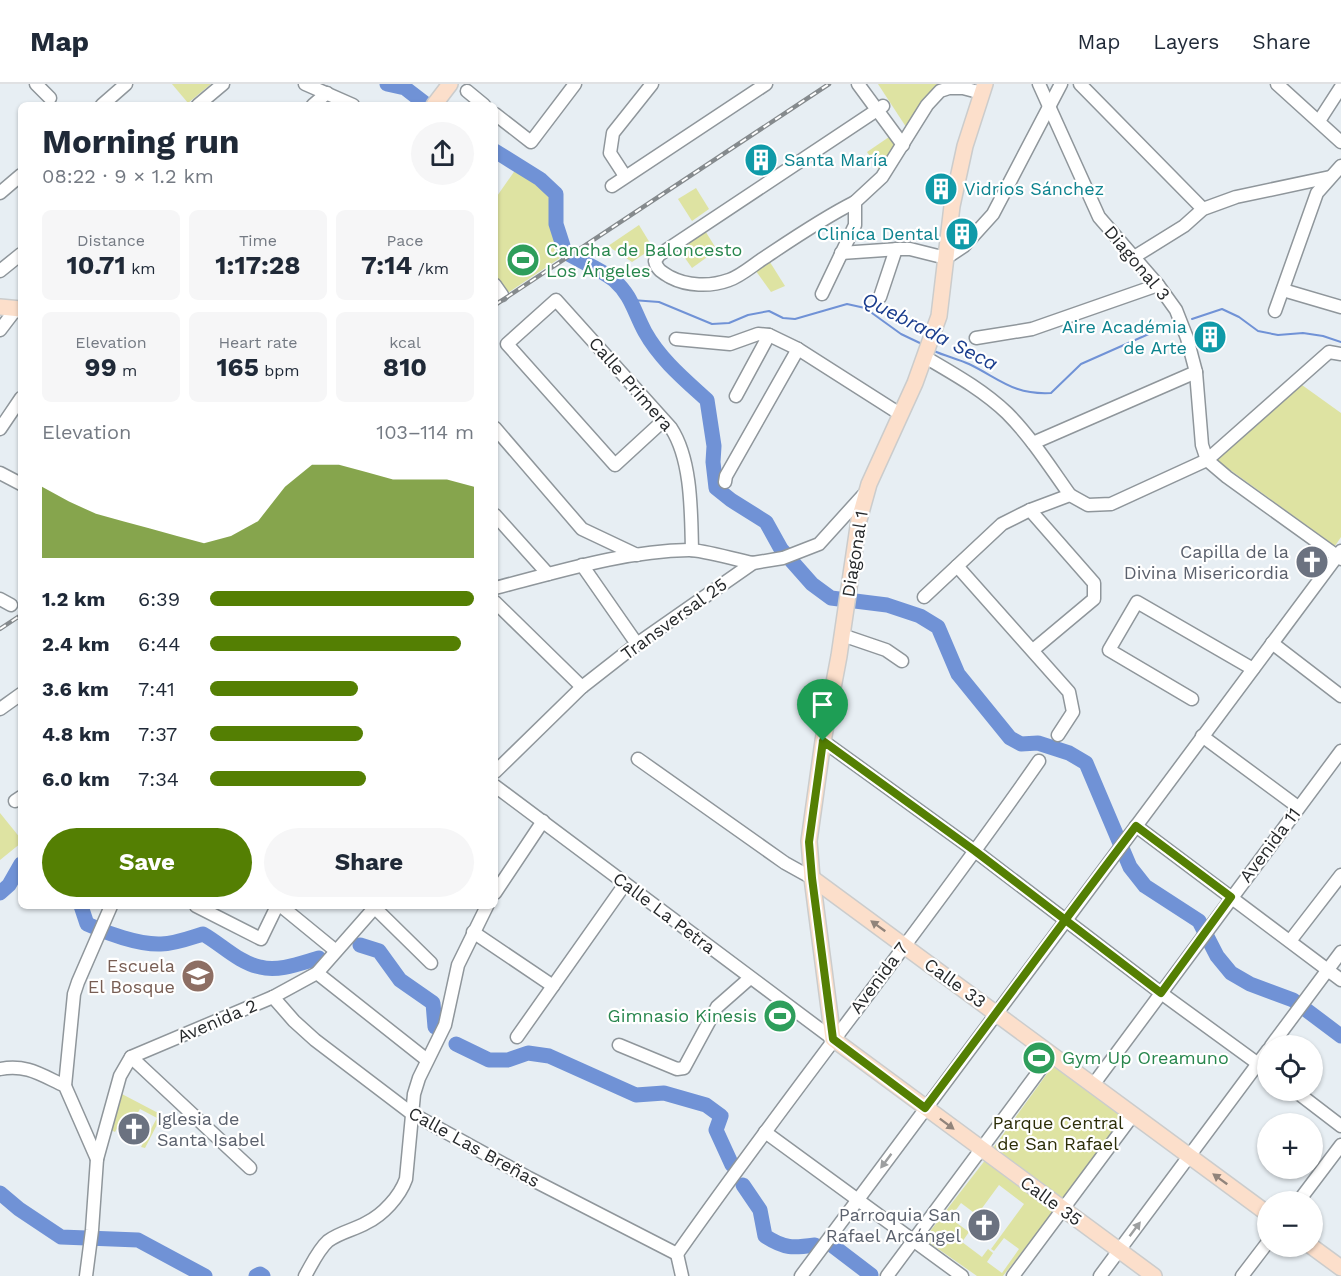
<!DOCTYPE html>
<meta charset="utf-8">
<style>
body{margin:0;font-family:"Work Sans",sans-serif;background:#f6f6f7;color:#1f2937;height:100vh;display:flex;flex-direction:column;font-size:22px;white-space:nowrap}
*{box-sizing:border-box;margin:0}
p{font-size:20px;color:#747a83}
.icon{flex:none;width:33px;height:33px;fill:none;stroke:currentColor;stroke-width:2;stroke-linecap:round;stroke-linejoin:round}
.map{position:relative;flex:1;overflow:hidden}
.sheet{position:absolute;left:18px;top:18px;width:480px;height:807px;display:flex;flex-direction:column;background:#fff;border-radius:9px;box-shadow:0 2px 4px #0004}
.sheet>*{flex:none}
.fabs{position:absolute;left:1257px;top:951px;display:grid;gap:12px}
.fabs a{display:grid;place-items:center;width:66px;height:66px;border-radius:50%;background:#fff;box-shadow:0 2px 4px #0004;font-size:30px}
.pin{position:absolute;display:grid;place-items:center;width:51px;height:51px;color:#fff;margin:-62px -26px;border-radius:50% 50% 50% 0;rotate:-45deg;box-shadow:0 0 6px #0007}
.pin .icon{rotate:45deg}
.round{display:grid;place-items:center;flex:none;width:63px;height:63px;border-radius:32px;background:#f6f6f7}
.overview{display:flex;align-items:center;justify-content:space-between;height:102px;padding:0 24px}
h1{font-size:33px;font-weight:700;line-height:45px}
.figures{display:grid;grid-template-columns:repeat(3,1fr);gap:9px;height:102px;padding:6px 24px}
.figures div{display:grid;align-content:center;border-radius:9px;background:#f6f6f7;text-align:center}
.figures b{font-size:26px;font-weight:700}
.figures small{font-size:16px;font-weight:400}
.figures p{font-size:16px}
.chart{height:168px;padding:12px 24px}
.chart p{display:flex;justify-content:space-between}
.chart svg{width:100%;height:108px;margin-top:6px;fill:#547f03;opacity:.7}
.action{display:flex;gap:12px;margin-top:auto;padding:12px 24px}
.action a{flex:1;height:69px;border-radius:36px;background:#547f03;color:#fff;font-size:24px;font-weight:700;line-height:69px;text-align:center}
.action a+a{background:#f6f6f7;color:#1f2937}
ul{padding:0 24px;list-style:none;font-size:20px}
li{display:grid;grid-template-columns:96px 72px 1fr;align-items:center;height:45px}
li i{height:15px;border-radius:8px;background:#547f03}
header{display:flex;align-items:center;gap:36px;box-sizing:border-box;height:84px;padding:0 30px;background:#fff;border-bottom:2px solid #e0e1e3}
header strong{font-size:28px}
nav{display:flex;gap:33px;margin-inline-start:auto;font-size:21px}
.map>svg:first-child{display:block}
</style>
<header>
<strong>Map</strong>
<nav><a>Map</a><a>Layers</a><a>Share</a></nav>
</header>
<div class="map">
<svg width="1341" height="1192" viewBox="0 0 1341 1192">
<rect width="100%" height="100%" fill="#e7eef3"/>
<g fill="#dee3a2" fill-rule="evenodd">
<polygon points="172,0 211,0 188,19"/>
<polygon points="878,0 945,0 910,49"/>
<polygon points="889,53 895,60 880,87 867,68"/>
<polygon points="516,85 538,99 552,112 550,140 563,172 506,210 495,194 495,115"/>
<polygon points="696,104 709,125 692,137 678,115"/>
<polygon points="639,141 653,164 632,178 608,162"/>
<polygon points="704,145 717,166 692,184 678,164"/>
<polygon points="768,175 785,202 771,208 753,183"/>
<polygon points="1302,301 1341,329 1341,453 1335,462 1215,375"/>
<polygon points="0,729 21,755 21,759 0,776"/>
<polygon points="1054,980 1125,1032 1062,1118 991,1067"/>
<polygon points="120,1009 162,1031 145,1064 141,1063 157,1034 140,1025 130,1042 121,1037 115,1048 109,1045"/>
<path d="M 986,1075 L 1055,1126 L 1003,1192 L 977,1192 L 924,1155 ZM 999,1101 L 1024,1120 L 991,1165 L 994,1167 L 1004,1154 L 1019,1165 L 1002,1189 L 987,1178 L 993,1169 L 988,1165 L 982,1173 L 962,1158 L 969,1148 L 950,1134 L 961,1119 L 977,1131 Z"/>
</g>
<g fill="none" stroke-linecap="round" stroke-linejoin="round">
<g stroke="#7092d6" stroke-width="2">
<polyline points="632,216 659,218 712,240 729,239 748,231 769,227 783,234 795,235 847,220 865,224 901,250 924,261"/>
<polyline points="1192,235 1222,225 1239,233 1258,247 1278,251 1303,249 1323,252 1341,258"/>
<path d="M 934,267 C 945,272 958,275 969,280 C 1000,295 1013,311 1051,309 L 1081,280 L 1169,241"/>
</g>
<g stroke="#7092d6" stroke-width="15">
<polyline points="387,0 405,4 427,21"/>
<path d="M 495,67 L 540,95 L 556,110 L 556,140 L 565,168 C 581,178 599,184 614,196 C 632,212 634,228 645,248 C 660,275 684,295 707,316 L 714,362 L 713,378 L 716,404 L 731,416 L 766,438 L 781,465 L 812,500 L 831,514 L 887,521 L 920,532 L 938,543 L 958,590 L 1010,654 L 1021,660 L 1038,659 L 1069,669 L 1086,679 L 1130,783 L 1145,802 L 1199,837 L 1217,872 L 1231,889 L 1250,900 L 1293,916 L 1341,952"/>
<polyline points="0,809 9,801 21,780"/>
<path d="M 81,822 L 87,840 C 106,849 139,861 161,860 C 175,860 190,854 203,850 C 221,860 239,879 260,883 C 279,888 301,879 319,874"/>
<polyline points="360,861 379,867 400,896 433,919 435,943"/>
<polyline points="456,960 489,976 508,976 528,969 549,972 636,1011 664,1009 706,1021 721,1032 716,1046 732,1081"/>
<path d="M 743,1101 L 760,1126 L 765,1152 C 785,1165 793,1164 815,1161"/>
<polyline points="0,1109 19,1125 61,1153 138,1156 205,1192"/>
<polyline points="833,1162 871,1191"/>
<polyline points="256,1192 260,1190 263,1192"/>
</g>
<g stroke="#8f969b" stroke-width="15">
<g id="minor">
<polyline points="36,0 50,14"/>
<polyline points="305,0 353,21"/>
<polyline points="858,0 903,61"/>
<polyline points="1039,0 1099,133 1158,201 1176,226 1187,254 1196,288 1202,361 1207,376"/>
<polyline points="1080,0 1203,125"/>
<polyline points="1277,0 1341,58"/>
<polyline points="467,7 484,21"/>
<polyline points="102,21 126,0"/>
<polyline points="198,21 223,0"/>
<polyline points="313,21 327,9"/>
<polyline points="495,30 531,58 575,0"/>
<polyline points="1319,37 1341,3"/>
<polyline points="625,92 610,69 613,49 652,0"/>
<polyline points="612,102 766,0"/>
<polyline points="0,109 21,91"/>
<path d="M 855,118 C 823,134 794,154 764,174 C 753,181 741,192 729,196 C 710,203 687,202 670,193 C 662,188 657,186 655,177 L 659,171 L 883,22"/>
<polyline points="841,169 899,165 910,165 946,174 964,162 993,130 1061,0"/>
<polyline points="1134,173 1184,142 1203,125 1236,113 1330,93"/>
<polyline points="0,187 21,170"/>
<polyline points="495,201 502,211"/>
<polyline points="1283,206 1341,223"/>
<polyline points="822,210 855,141 855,118 882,93 927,21 940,7 949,4 963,4 982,9"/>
<polyline points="880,213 896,165"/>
<polyline points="1275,227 1317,109 1341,82"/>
<polyline points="0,246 16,225"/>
<polyline points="976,254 1032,245 1158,201"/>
<polyline points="676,255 730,260 758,250 769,251 798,265 900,330"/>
<path d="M 925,273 C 954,290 983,306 1007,329 C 1031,353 1050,383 1070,411"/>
<polyline points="736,312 769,251"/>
<path d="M 664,336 L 615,381 L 507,260 L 556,216 L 671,344 C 692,376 691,429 692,466"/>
<polyline points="495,344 582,445 637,471"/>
<polyline points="0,345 21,314"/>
<polyline points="1033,359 1196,288"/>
<polyline points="1207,376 1227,393 1341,475"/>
<polyline points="0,389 21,400"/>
<polyline points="725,398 726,392 798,265"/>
<polyline points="1030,426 1094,499 1094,515 1033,566"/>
<polyline points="495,431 548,490"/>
<polyline points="582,481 637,560"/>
<polyline points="957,482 1069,608 1073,628 1058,651"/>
<path d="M 495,504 C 558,488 623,467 689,466 C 704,466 736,476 753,479"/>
<polyline points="924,513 1002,440 1030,426 1070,411 1088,421 1111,420 1207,376 1329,268 1341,270"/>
<polyline points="0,515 11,521"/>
<polyline points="495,518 582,603"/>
<polyline points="842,551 886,566 902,577"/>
<polyline points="1272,559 1341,612"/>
<polyline points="1192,615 1109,566 1137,518 1253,585"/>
<polyline points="0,625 21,610"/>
<polyline points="1202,652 1298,723"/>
<polyline points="823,657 975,767 1161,909 1268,987"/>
<polyline points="638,675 785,779 812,794"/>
<polyline points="495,688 582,603 637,560 753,479 783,474 819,460 866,408"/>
<polyline points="495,702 833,955"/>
<polyline points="15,717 21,713"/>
<polyline points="1136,742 1341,896"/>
<polyline points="495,809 543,737"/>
<polyline points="196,822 261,855 277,822"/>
<polyline points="281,822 336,867"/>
<polyline points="373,822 431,879"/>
<polyline points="473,848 553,902"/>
<polyline points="1290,857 1341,791"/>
<polyline points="317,889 427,976"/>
<polyline points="273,913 294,937 315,956 411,1029 529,1094 677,1170"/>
<polyline points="517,953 625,800"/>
<polyline points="619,961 677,985 684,984 717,923 750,894"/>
<polyline points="1271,962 1341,868"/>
<polyline points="131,973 250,1084"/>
<path d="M 0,985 C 27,980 41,991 65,1002 L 97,1075"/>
<polyline points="1093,1001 1341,667"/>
<polyline points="65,1002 74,910 78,898 111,822"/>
<polyline points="1294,1006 1341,1042"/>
<polyline points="765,1048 962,1192"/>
<polyline points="1298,1118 1341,1061"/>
<path d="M 677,1170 C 794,1003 923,844 1039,677"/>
<polyline points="677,1170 682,1192"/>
<polyline points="86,1192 92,1146 97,1075 120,992 131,973 273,913 317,889 376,822"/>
<path d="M 305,1192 C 312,1180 318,1166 328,1157 C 340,1148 354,1146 366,1139 C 383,1131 400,1112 406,1095 L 414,1010 L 419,994 L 445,941 L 458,881 L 487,822"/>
<polyline points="801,1192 1341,467"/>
<polyline points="887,1192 1051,971"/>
<polyline points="1013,1192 1133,1031"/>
<polyline points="1100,1192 1268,966"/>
<polyline points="1242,1192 1268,1158"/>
</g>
</g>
<g stroke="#cbcccc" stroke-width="18">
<g id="major">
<polyline points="985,0 965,62 952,122 939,232 915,299 869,400 859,436 839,572 823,657 809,757 812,794 833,955 1154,1192"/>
<polyline points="434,21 450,0"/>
<polyline points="0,223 21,225"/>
<polyline points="812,794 1268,1130"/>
<polyline points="1311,1162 1341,1184"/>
</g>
</g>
<use href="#minor" stroke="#fff" stroke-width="12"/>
<use href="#major" stroke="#fcdfcb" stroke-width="15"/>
<g stroke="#858a8d" stroke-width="4.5">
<g id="rail">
<polyline points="495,221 829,0"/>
<polyline points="0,545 21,531"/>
</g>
</g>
<use href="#rail" stroke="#fff" stroke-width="2" stroke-dasharray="7" stroke-linecap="butt"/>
</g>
<defs><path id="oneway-solid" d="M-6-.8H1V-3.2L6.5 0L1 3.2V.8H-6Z" transform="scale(1.5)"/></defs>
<g fill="#91847b">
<use href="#oneway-solid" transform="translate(878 842) rotate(-144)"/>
<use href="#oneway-solid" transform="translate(947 1040) rotate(37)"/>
<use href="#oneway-solid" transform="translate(1220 1095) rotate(-144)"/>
</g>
<g fill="#9d9fa0">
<use href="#oneway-solid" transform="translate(886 1077) rotate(127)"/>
<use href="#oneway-solid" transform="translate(1135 1145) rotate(-53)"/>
</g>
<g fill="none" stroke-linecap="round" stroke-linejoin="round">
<g stroke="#fff" stroke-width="12">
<path id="route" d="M 823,657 L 809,758 L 812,794 L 833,955 L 925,1024 C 996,930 1065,835 1136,742 L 1231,813 L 1161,909 L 975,767 L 823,657"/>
</g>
<use href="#route" stroke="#547f03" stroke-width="8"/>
</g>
<defs>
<g id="building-disc" transform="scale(1.725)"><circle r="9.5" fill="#0f9aa8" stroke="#fff"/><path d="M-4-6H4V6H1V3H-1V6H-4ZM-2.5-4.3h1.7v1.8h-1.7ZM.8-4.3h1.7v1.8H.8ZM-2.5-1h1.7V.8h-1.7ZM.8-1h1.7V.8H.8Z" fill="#fff"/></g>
<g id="stadium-disc" transform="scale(1.725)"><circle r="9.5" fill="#2e9e5b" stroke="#fff"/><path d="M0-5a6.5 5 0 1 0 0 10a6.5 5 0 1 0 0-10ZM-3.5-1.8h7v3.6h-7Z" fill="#fff"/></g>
<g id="church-disc" transform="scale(1.725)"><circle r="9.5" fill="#6b7280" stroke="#fff"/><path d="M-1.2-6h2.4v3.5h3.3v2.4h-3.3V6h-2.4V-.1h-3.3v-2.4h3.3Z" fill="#fff"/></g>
<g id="school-disc" transform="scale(1.725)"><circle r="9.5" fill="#8d6e63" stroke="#fff"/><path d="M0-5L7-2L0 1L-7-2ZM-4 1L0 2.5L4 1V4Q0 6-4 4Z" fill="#fff"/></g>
</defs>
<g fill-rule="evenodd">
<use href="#building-disc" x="761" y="76"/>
<use href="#building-disc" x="941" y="105"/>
<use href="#building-disc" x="962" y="150"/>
<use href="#stadium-disc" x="523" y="176"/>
<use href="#building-disc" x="1210" y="253"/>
<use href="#church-disc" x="1312" y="478"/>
<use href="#school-disc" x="198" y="892"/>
<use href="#stadium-disc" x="780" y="932"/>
<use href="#stadium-disc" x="1039" y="974"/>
<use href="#church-disc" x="134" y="1045"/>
<use href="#church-disc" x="984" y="1141"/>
</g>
<g text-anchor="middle" stroke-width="4.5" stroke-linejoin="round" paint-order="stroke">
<g font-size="18" fill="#0d838f" stroke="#fff" text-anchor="start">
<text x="784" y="82">Santa María</text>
<text x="964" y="111">Vidrios Sánchez</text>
<text x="939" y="156" text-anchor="end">Cliníca Dental</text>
<text x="1187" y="249" text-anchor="end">Aire Académia<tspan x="1187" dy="21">de Arte</tspan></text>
</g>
<g font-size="18" fill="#27864d" stroke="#fff" text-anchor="start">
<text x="546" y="172">Cancha de Baloncesto<tspan x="546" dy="21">Los Ángeles</tspan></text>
<text x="757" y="938" text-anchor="end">Gimnasio Kinesis</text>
<text x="1062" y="980">Gym Up Oreamuno</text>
</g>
<g font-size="18" fill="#26292b" stroke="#fff">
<text transform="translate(1137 179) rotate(50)" y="6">Diagonal 3</text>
<text transform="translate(631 300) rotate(49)" y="6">Calle Primera</text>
<text transform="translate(855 470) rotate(-81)" y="6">Diagonal 1</text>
<text transform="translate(674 535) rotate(-36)" y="6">Transversal 25</text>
<text transform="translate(1270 761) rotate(-53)" y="6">Avenida 11</text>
<text transform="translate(664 829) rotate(37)" y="6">Calle La Petra</text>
<text transform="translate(879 894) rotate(-53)" y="6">Avenida 7</text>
<text transform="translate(955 899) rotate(36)" y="6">Calle 33</text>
<text transform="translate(217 937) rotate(-23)" y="6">Avenida 2</text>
<text transform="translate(474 1063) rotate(29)" y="6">Calle Las Breñas</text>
<text transform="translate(1051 1117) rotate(36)" y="6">Calle 35</text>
</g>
<g font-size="18" fill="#5b616d" stroke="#fff" text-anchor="end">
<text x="1289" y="474">Capilla de la<tspan x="1289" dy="21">Divina Misericordia</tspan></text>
<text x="157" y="1041" text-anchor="start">Iglesia de<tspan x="157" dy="21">Santa Isabel</tspan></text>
<text x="961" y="1137">Parroquia San<tspan x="961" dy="21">Rafael Arcángel</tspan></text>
</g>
<g font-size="18" fill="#785e54" stroke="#fff" text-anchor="end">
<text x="175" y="888">Escuela<tspan x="175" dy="21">El Bosque</tspan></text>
</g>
<g font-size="18" fill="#2c2e08" stroke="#fff">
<text x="1058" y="1045">Parque Central<tspan x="1058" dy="21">de San Rafael</tspan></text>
</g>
<g font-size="20" font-style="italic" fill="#1b3e8e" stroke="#fff">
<text transform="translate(930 247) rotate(27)" y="7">Quebrada Seca</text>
</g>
</g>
</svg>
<div class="fabs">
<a><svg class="icon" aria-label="locate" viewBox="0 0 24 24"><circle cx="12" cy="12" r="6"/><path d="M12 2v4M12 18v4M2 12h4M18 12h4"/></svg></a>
<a>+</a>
<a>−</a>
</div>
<div class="pin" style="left:823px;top:657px;background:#1e9e55"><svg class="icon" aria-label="arrive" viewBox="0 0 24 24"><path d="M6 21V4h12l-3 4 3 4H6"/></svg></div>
<section class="sheet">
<div class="overview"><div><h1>Morning run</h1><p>08:22 · 9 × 1.2 km</p></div><a class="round"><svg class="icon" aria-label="share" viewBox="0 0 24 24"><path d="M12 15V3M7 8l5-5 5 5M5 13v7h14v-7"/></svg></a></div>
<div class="figures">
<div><p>Distance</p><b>10.71<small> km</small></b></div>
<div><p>Time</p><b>1:17:28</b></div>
<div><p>Pace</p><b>7:14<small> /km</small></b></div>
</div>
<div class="figures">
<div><p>Elevation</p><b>99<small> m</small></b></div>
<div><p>Heart rate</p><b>165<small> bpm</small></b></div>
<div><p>kcal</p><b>810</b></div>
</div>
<div class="chart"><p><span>Elevation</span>103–114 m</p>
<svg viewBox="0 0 160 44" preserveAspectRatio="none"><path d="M0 44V15L10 21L20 26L30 29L40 32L50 35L60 38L70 35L80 29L90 15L100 6L110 6L120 9L130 12L140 12L150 12L160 15V44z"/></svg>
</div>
<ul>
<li><b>1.2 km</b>6:39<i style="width:100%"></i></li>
<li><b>2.4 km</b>6:44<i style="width:95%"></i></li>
<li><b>3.6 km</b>7:41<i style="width:56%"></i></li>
<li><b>4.8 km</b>7:37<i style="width:58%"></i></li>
<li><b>6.0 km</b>7:34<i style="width:59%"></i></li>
</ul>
<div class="action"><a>Save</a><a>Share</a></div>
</section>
</div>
